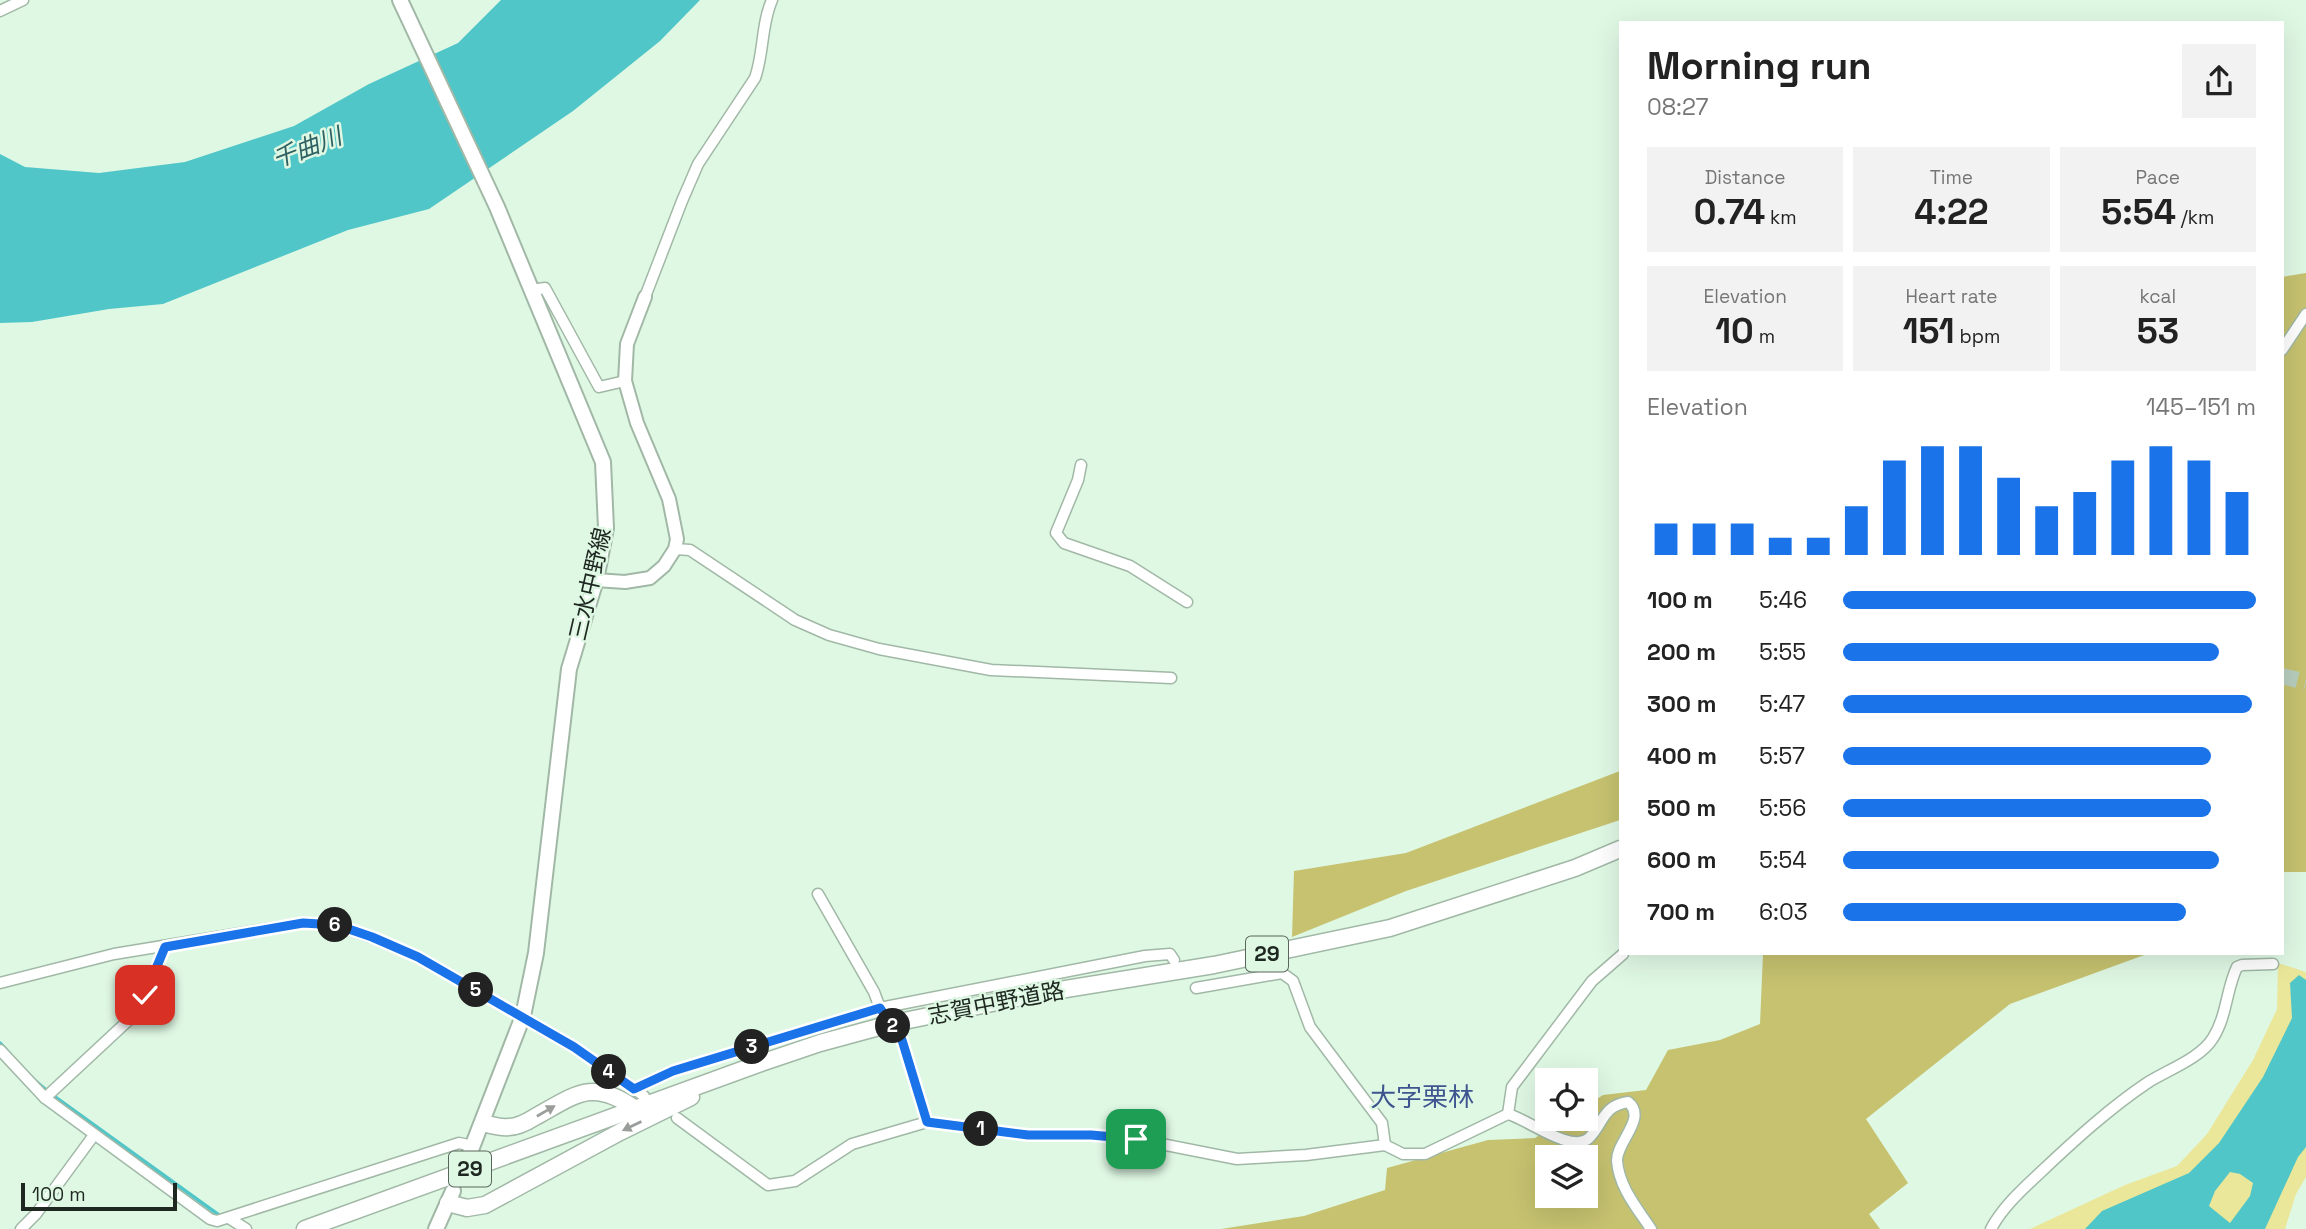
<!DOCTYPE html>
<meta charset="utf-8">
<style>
body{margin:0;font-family:"Space Grotesk","Noto Sans JP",sans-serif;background:#f2f2f2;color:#222;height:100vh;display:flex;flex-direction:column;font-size:26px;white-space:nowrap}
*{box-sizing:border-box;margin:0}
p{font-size:23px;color:#767676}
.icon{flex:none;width:38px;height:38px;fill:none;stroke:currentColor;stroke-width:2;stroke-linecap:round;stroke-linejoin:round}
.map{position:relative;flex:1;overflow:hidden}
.side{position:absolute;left:1619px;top:21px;width:665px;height:934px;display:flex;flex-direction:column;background:#fff;border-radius:0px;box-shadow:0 7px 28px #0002}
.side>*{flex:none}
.tools{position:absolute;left:1535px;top:1068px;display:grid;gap:14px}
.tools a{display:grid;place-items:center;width:63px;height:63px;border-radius:0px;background:#fff;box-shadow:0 7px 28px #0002;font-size:35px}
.scale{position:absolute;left:21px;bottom:18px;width:156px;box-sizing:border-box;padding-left:7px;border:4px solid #1e2720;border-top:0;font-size:19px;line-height:24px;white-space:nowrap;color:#1e2720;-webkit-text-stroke:5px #dff8e4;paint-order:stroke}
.pin{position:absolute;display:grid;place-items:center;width:60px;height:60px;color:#fff;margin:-30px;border-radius:14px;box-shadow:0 4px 10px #0006}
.km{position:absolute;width:35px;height:35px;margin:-18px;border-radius:50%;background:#222;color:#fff;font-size:19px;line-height:35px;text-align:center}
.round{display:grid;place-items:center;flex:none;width:74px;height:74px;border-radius:0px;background:#f2f2f2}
.overview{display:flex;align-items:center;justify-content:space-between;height:119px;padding:0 28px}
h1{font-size:38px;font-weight:800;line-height:52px}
.figures{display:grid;grid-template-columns:repeat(3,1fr);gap:10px;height:119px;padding:7px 28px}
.figures div{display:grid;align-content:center;border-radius:0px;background:#f2f2f2;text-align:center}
.figures b{font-size:35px;font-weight:800}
.figures small{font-size:19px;font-weight:400}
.figures p{font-size:19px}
.chart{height:196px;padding:14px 28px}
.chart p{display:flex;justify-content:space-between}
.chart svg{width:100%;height:126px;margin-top:7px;stroke:#1a73e8;stroke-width:6}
ul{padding:0 28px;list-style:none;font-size:23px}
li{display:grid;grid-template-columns:112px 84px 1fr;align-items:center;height:52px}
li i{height:18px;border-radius:9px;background:#1a73e8}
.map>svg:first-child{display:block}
</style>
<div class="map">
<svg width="2306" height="1229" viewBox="0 0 2306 1229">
<rect width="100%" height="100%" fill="#dff8e4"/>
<polygon fill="#ebe79a" points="2278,963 2306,972 2306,1177 2296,1194 2285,1229 2030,1229 2125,1185 2177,1166 2207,1134 2253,1060 2277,1009"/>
<g fill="#c6c270" fill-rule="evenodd">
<polygon points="2306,273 2306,872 2282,872 2282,277"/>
<polygon points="1620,771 1620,820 1406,891 1292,937 1294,871 1406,853"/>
<path d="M 1763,954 L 2147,954 L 2010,1004 L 1866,1119 L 1908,1183 L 1869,1214 L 1880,1229 L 1221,1229 L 1304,1216 L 1385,1190 L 1387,1168 L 1488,1140 L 1535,1138 L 1566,1118 L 1586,1118 L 1586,1106 L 1603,1095 L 1646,1090 L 1668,1050 L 1720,1040 L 1760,1024 ZM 1547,1157 L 1586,1157 L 1586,1195 L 1547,1195 Z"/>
</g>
<g fill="#50c6c8" fill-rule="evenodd">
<polygon points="501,0 700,0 660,41 573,111 429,209 348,230 163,304 109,309 32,322 0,323 0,154 25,167 99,173 185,162 294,126 369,84 458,43"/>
<path d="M 2299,975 L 2306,980 L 2306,1147 L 2298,1157 L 2265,1229 L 2085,1229 L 2102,1211 L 2189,1173 L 2219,1143 L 2263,1077 L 2292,1018 L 2290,983 ZM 2230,1172 L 2240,1174 L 2253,1183 L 2250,1196 L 2230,1223 L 2209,1206 L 2215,1191 Z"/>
</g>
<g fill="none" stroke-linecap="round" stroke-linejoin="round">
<g stroke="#50c6c8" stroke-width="3.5">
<polyline points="0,1043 10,1054"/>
<polyline points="32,1078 51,1094 223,1218"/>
</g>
<polyline stroke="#b8cebd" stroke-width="16" stroke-dasharray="16 8" stroke-linecap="butt" points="2282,676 2306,682"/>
<g stroke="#a1b8a6" stroke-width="13">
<g id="minor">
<polyline points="0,11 23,0"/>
<polyline points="532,290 545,288 599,387 625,381"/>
<path d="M 645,297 L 682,201 L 698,164 L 755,78 C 764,53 761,25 772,0"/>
<polyline points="2282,350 2306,314"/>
<polyline points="1081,465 1078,480 1056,533 1064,543 1130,566 1187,602"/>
<polyline points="675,549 690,550 795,620 829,635 879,649 991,670 1171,678"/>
<polyline points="818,894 874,992 880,1008 902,1040 927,1122"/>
<polyline points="0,983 114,954 303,923 337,925 371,937 418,957 574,1047 644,1096"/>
<polyline points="1196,988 1282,973 1293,981 1310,1027 1382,1123 1385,1145"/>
<polyline points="0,1050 45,1098 210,1219 217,1221 459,1143 473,1146"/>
<polyline points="634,1089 673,1071 880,1008 1145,956 1170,954 1174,960"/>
<polyline points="45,1098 132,1017 142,1002 165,947"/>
<polyline points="1508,1114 1512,1087 1592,981 1623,954"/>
<path d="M 677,1118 L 768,1185 L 795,1181 L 852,1144 L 927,1122 L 1028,1135 L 1091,1135 L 1136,1139 L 1237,1159 L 1306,1155 L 1385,1145 L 1403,1154 L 1425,1154 L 1508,1114 C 1527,1119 1572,1154 1589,1138 C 1604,1123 1602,1106 1628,1102 C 1648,1118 1616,1142 1617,1161 C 1619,1187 1637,1208 1651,1229"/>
<polyline points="229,1218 246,1229"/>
<polyline points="21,1229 36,1214 94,1135"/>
<path d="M 1991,1229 C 2003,1206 2025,1187 2044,1169 C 2077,1138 2110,1108 2147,1083 C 2167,1070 2200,1059 2213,1038 C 2227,1016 2226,990 2237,967 L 2242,965 L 2273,964"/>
</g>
</g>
<g stroke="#a1b8a6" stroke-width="16">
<polyline id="tertiary" points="596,580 625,582 650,578 664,566 675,549 677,539 669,499 637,423 625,381 627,344 645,297"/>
</g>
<g stroke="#a1b8a6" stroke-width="18">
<g id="secondary">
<polyline points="400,0 497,207 603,462 606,528 596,580 569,669 536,953 523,1016 469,1155"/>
<polyline points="436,1229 453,1191"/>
</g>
</g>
<g stroke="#a1b8a6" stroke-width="19">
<g id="primary">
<polyline points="904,1021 1041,993 1214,965 1390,928 1575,868 1620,849"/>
<path d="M 483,1123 C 491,1125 500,1128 509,1127 C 518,1127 527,1122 535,1117 C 575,1095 592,1078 634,1108"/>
<polyline points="448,1203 467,1208 485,1205 620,1132 691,1097"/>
<polyline points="305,1229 761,1063 820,1043 879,1027"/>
</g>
</g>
<use href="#minor" stroke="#fff" stroke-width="10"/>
<use href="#tertiary" stroke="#fff" stroke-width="12"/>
<use href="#secondary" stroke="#fff" stroke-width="14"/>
<use href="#primary" stroke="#fff" stroke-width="16"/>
<g stroke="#a1b8a6" stroke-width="19" stroke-linecap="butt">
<polyline id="primary-bridge" points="879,1027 904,1021"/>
</g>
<use href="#primary-bridge" stroke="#fff" stroke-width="16"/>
</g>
<defs><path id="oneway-solid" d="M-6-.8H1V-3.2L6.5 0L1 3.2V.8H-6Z" transform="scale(1.75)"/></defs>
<g fill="#9a9e9b">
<use href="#oneway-solid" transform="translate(546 1111) rotate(-30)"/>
<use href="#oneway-solid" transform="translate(632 1126) rotate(154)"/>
</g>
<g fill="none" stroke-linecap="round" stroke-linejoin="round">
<g stroke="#fff" stroke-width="14">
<polyline id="route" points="145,995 165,947 303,923 337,925 372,937 418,957 574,1047 634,1089 673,1071 880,1008 902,1040 927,1122 1028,1135 1091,1135 1136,1139"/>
</g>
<use href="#route" stroke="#1a73e8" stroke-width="9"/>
</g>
<g text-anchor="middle" stroke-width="5" stroke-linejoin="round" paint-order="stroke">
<g fill="#dff8e4" stroke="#58665b" stroke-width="2">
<rect x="1246" y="936.5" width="42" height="35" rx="5"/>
<rect x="449" y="1151.5" width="42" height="35" rx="5"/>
</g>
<g font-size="21" font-weight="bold" fill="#1e2720">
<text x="1267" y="961">29</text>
<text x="470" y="1176">29</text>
</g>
<g font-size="23" fill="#1e2720" stroke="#dff8e4">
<text transform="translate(590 584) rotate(-77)" y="8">三水中野線</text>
<text transform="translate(996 1003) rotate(-11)" y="8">志賀中野道路</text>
</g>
<g font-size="24" font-style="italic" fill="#2f6162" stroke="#dff8e4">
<text transform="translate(307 148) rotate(-21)" y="8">千曲川</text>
</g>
<g font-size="26" fill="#3e5590" stroke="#dff8e4">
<text x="1422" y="1106">大字栗林</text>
</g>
</g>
</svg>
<div class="tools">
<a><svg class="icon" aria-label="locate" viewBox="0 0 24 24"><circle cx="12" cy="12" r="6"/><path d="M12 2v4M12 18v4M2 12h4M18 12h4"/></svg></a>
<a><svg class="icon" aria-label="layers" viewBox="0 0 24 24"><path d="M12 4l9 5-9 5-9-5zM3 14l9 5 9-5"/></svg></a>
</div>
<div class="scale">100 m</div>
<div class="pin" style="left:1136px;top:1139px;background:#1e9e55"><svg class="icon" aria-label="arrive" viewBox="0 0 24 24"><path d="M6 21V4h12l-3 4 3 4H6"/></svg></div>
<div class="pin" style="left:145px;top:995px;background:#d93025"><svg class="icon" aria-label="check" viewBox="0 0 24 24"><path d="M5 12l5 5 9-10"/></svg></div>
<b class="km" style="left:981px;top:1129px">1</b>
<b class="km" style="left:893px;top:1026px">2</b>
<b class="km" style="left:752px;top:1047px">3</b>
<b class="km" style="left:609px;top:1072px">4</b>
<b class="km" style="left:476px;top:990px">5</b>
<b class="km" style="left:335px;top:925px">6</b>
<section class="side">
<div class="overview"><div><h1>Morning run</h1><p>08:27</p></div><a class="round"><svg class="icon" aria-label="share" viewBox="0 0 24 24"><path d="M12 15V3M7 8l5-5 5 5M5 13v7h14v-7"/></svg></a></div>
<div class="figures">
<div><p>Distance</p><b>0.74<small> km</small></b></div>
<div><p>Time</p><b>4:22</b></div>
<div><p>Pace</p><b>5:54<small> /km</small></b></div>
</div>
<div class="figures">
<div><p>Elevation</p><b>10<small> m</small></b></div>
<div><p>Heart rate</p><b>151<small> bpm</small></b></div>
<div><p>kcal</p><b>53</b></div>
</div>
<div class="chart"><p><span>Elevation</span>145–151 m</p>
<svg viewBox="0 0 160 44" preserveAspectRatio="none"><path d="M5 44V33M15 44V33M25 44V33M35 44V38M45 44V38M55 44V27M65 44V11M75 44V6M85 44V6M95 44V17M105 44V27M115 44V22M125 44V11M135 44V6M145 44V11M155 44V22"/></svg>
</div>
<ul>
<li><b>100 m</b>5:46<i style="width:100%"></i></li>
<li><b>200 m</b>5:55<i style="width:91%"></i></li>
<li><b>300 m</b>5:47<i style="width:99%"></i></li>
<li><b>400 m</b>5:57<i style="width:89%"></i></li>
<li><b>500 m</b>5:56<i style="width:89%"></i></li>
<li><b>600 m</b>5:54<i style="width:91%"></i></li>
<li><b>700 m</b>6:03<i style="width:83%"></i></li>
</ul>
</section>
</div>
